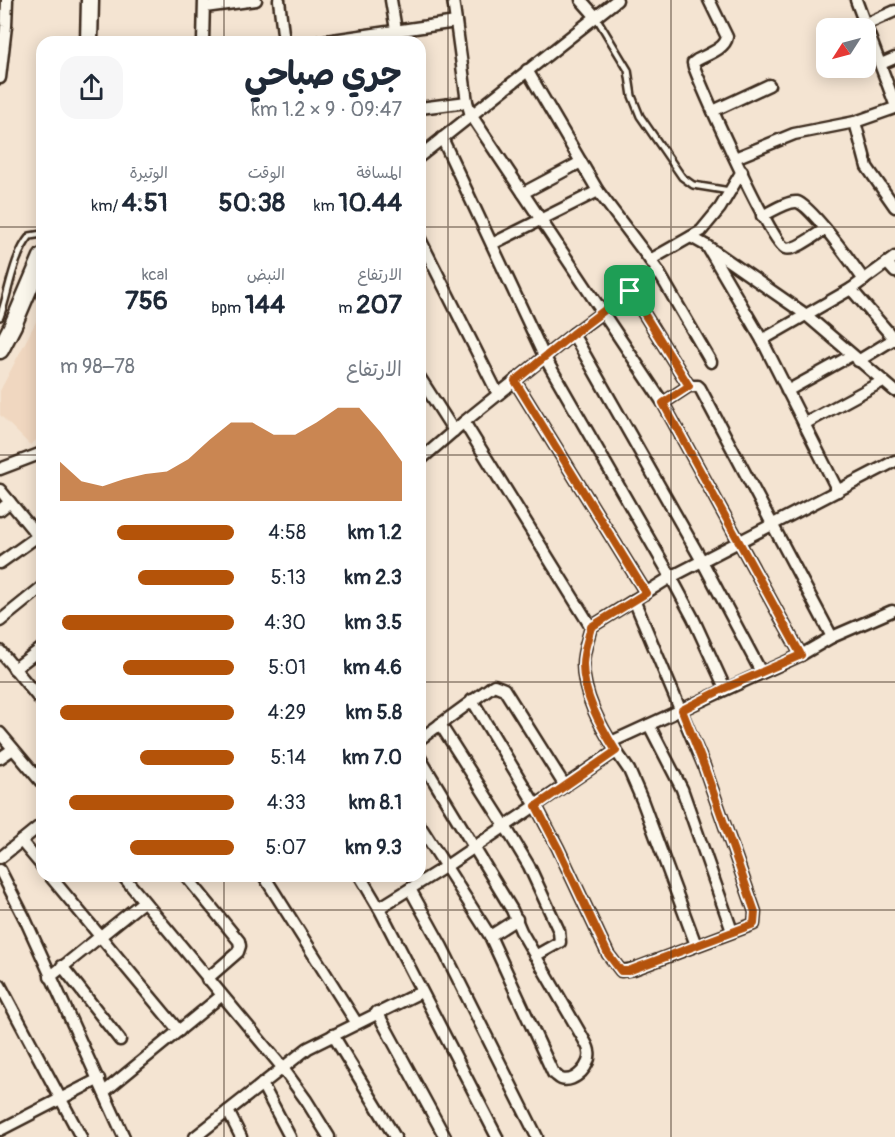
<!DOCTYPE html>
<html lang="ar">
<meta charset="utf-8">
<style>
body{margin:0;font-family:Pangolin,"Playpen Sans Arabic",sans-serif;background:#f6f6f7;color:#1f2937;direction:rtl;height:100vh;display:flex;flex-direction:column;font-size:22px;white-space:nowrap}
*{box-sizing:border-box;margin:0}
p{font-size:20px;color:#747a83}
.icon{flex:none;width:33px;height:33px;fill:none;stroke:currentColor;stroke-width:2;stroke-linecap:round;stroke-linejoin:round}
.map{position:relative;flex:1;overflow:hidden;direction:ltr}
.drawer{position:absolute;left:36px;top:36px;width:390px;height:846px;display:flex;flex-direction:column;background:#fff;border-radius:18px;box-shadow:0 3px 15px #0003;direction:rtl}
.drawer>*{flex:none}
.needle{width:39px;rotate:234deg}
.fabs{position:absolute;left:816px;top:18px;display:grid;gap:12px}
.fabs a{display:grid;place-items:center;width:60px;height:60px;border-radius:12px;background:#fff;box-shadow:0 3px 15px #0003;font-size:30px}
.pin{position:absolute;display:grid;place-items:center;width:51px;height:51px;color:#fff;margin:-26px;border-radius:12px;box-shadow:0 3px 9px #0006}
.round{display:grid;place-items:center;flex:none;width:63px;height:63px;border-radius:18px;background:#f6f6f7}
.headline{display:flex;align-items:center;justify-content:space-between;height:102px;padding:0 24px}
h1{font-size:33px;font-weight:700;line-height:45px}
.stats{display:grid;grid-template-columns:repeat(3,1fr);gap:9px;height:102px;padding:6px 24px}
.stats div{display:grid;align-content:center}
.stats b{font-size:26px;font-weight:700}
.stats small{font-size:16px;font-weight:400}
.stats p{font-size:16px}
.chart{height:168px;padding:12px 24px}
.chart p{display:flex;justify-content:space-between}
.chart svg{width:100%;height:108px;margin-top:6px;fill:#b45309;opacity:.7}
ul{padding:0 24px;list-style:none;font-size:20px}
li{display:grid;grid-template-columns:96px 72px 1fr;align-items:center;height:45px}
li i{height:15px;border-radius:8px;background:#b45309}
.map>svg:first-child{display:block}
</style>
<div class="map">
<svg width="895" height="1137" viewBox="0 0 895 1137">
<rect width="100%" height="100%" fill="#f4e4d2"/>
<filter id="ink" filterUnits="userSpaceOnUse"><feTurbulence type="fractalNoise" baseFrequency=".0167" numOctaves="2"/><feDisplacementMap in="SourceGraphic" scale="12" xChannelSelector="R" yChannelSelector="G"/><feConvolveMatrix kernelMatrix="1 2 1 2 8 2 1 2 1" color-interpolation-filters="sRGB"/></filter>
<g filter="url(#ink)">
<polygon fill="#f0d7c0" points="42,310 42,436 30,445 0,415 0,391"/>
<g fill="none" stroke-linecap="round" stroke-linejoin="round">
<g stroke="#3b2a1e" stroke-width="10">
<g id="lane">
<polyline points="596,17 628,70 632,96 640,116 682,177 693,185 730,191"/>
<path d="M 0,317 C 9,292 13,256 30,236 L 42,234"/>
</g>
</g>
<g stroke="#3b2a1e" stroke-width="15">
<g id="street">
<polyline points="279,0 284,42"/>
<polyline points="391,0 398,42"/>
<polyline points="453,0 467,102 471,115 663,403 801,655"/>
<polyline points="581,0 596,17"/>
<path d="M 709,0 L 727,37 C 725,49 708,54 697,60 L 693,63 L 694,67 C 704,92 770,242 785,248 C 794,252 817,234 825,229"/>
<polyline points="856,0 895,104"/>
<polyline points="205,7 256,0"/>
<polyline points="866,24 895,11"/>
<polyline points="203,42 204,0"/>
<polyline points="319,42 456,22"/>
<polyline points="881,64 895,58"/>
<polyline points="527,70 598,191 650,260"/>
<polyline points="0,78 6,26 7,0"/>
<polyline points="420,108 467,102"/>
<polyline points="713,111 769,85"/>
<polyline points="855,122 867,167 895,207"/>
<polyline points="442,138 544,356 671,577 693,618 725,688"/>
<polyline points="420,156 617,0"/>
<polyline points="735,158 794,134 855,122 895,108"/>
<polyline points="523,193 581,162"/>
<path d="M 762,216 C 771,212 787,201 797,202 C 810,204 854,266 864,280"/>
<polyline points="691,237 707,246 805,314 895,391"/>
<polyline points="420,239 498,394"/>
<polyline points="492,244 598,191"/>
<polyline points="707,246 762,340 838,491"/>
<polyline points="887,263 895,272"/>
<polyline points="658,271 711,362"/>
<polyline points="851,289 895,340"/>
<polyline points="630,291 689,386"/>
<polyline points="573,334 702,561 761,672"/>
<polyline points="762,340 851,289 895,257"/>
<polyline points="858,361 894,339"/>
<polyline points="420,378 454,431"/>
<polyline points="515,381 646,593"/>
<polyline points="787,391 852,355"/>
<polyline points="663,403 689,386 698,386 700,388 832,637"/>
<polyline points="464,422 573,334 658,271 650,260 701,231 720,208 742,171"/>
<polyline points="804,424 883,381"/>
<polyline points="420,460 464,422 591,627 671,577 895,461"/>
<polyline points="0,469 42,453"/>
<polyline points="0,490 42,541"/>
<polyline points="0,510 10,502"/>
<polyline points="0,563 38,536"/>
<polyline points="0,621 42,587"/>
<polyline points="0,651 42,702"/>
<polyline points="14,669 42,648"/>
<polyline points="472,700 536,806 558,848 608,954 621,971 634,969 754,924 755,912 704,766 634,600"/>
<polyline points="440,724 505,826 529,866 559,931 560,942 535,956"/>
<polyline points="649,725 682,789 732,931"/>
<polyline points="0,733 42,783"/>
<polyline points="420,739 494,685 504,689 565,786"/>
<polyline points="611,742 801,655 832,637 892,611"/>
<polyline points="616,751 629,770 642,800 696,945"/>
<polyline points="0,758 13,749"/>
<path d="M 420,758 L 512,910 L 521,931 L 583,1038 C 585,1042 589,1047 589,1052 C 592,1064 575,1084 561,1079 C 560,1079 554,1073 553,1073 L 490,936 L 420,826"/>
<polyline points="21,841 42,866"/>
<polyline points="0,858 42,824"/>
<polyline points="0,870 25,919 124,1137"/>
<polyline points="50,876 179,1031"/>
<polyline points="123,876 282,1067 306,1100 329,1137"/>
<polyline points="186,876 239,941 240,946 238,952 207,979"/>
<polyline points="264,876 356,1022"/>
<polyline points="360,876 379,908 497,1137"/>
<polyline points="410,889 442,947 537,1137"/>
<path d="M 379,908 L 445,867 L 616,751 C 600,725 583,695 583,664 C 583,652 588,639 591,627"/>
<polyline points="490,936 517,919"/>
<polyline points="62,966 120,1040"/>
<polyline points="50,977 143,902"/>
<polyline points="0,985 81,1137"/>
<polyline points="377,1012 445,1137"/>
<polyline points="333,1035 395,1137"/>
<polyline points="262,1084 290,1137"/>
<polyline points="104,1092 221,996"/>
<polyline points="228,1111 241,1137"/>
<polyline points="0,1130 99,1079"/>
<polyline points="195,1137 308,1048 421,992"/>
</g>
</g>
<g stroke="#3b2a1e" stroke-width="21">
<g id="secondary">
<polyline points="89,42 90,0"/>
<polyline points="0,350 13,325 42,257"/>
</g>
</g>
<use href="#lane" stroke="#fbf7ec" stroke-width="5"/>
<use href="#street" stroke="#fbf7ec" stroke-width="10"/>
<use href="#secondary" stroke="#fbf7ec" stroke-width="16"/>
</g>
</g>
<g fill="none" stroke-linecap="round" stroke-linejoin="round" filter="url(#ink)">
<g stroke="#fff" stroke-width="12">
<path id="route" d="M 630,291 L 689,386 L 663,403 L 801,655 L 725,688 L 682,710 L 704,766 L 755,912 L 754,924 L 628,971 L 621,971 L 608,954 L 558,848 L 536,806 L 616,751 C 600,725 583,695 583,664 C 583,652 588,639 591,627 L 646,593 L 515,381 L 573,334 Z"/>
</g>
<use href="#route" stroke="#b45309" stroke-width="8"/>
</g>
<path fill="none" stroke="#3b2a1e" stroke-width="1.5" stroke-opacity="0.55" d="M 224,0 L 224,42M 448,0 L 448,1137M 671,0 L 671,1137M 0,227 L 42,227M 420,227 L 895,227M 0,455 L 42,455M 420,455 L 895,455M 0,682 L 42,682M 420,682 L 895,682M 224,876 L 224,1137M 0,910 L 895,910"/>
</svg>
<div class="fabs">
<a><svg class="needle" viewBox="-14 -14 28 28"><path d="M0-13l5 13h-10z" fill="#e53935"/><path d="M0 13l5-13h-10z" fill="#747a83"/></svg></a>
</div>
<div class="pin" style="left:630px;top:291px;background:#1e9e55"><svg class="icon" aria-label="arrive" viewBox="0 0 24 24"><path d="M6 21V4h12l-3 4 3 4H6"/></svg></div>
<section class="drawer">
<div class="headline"><div><h1>جري صباحي</h1><p>09:47 · 9 × 1.2 km</p></div><a class="round"><svg class="icon" aria-label="share" viewBox="0 0 24 24"><path d="M12 15V3M7 8l5-5 5 5M5 13v7h14v-7"/></svg></a></div>
<div class="stats">
<div><p>المسافة</p><b>10.44<small> km</small></b></div>
<div><p>الوقت</p><b>50:38</b></div>
<div><p>الوتيرة</p><b>4:51<small> /km</small></b></div>
</div>
<div class="stats">
<div><p>الارتفاع</p><b>207<small> m</small></b></div>
<div><p>النبض</p><b>144<small> bpm</small></b></div>
<div><p>kcal</p><b>756</b></div>
</div>
<div class="chart"><p><span>الارتفاع</span>78–98 m</p>
<svg viewBox="0 0 160 44" preserveAspectRatio="none"><path d="M0 44V28L10 36L20 38L30 35L40 33L50 32L60 27L70 19L80 12L90 12L100 17L110 17L120 12L130 6L140 6L150 16L160 28V44z"/></svg>
</div>
<ul>
<li><b>1.2 km</b>4:58<i style="width:67%"></i></li>
<li><b>2.3 km</b>5:13<i style="width:55%"></i></li>
<li><b>3.5 km</b>4:30<i style="width:99%"></i></li>
<li><b>4.6 km</b>5:01<i style="width:64%"></i></li>
<li><b>5.8 km</b>4:29<i style="width:100%"></i></li>
<li><b>7.0 km</b>5:14<i style="width:54%"></i></li>
<li><b>8.1 km</b>4:33<i style="width:95%"></i></li>
<li><b>9.3 km</b>5:07<i style="width:60%"></i></li>
</ul>
</section>
</div>
